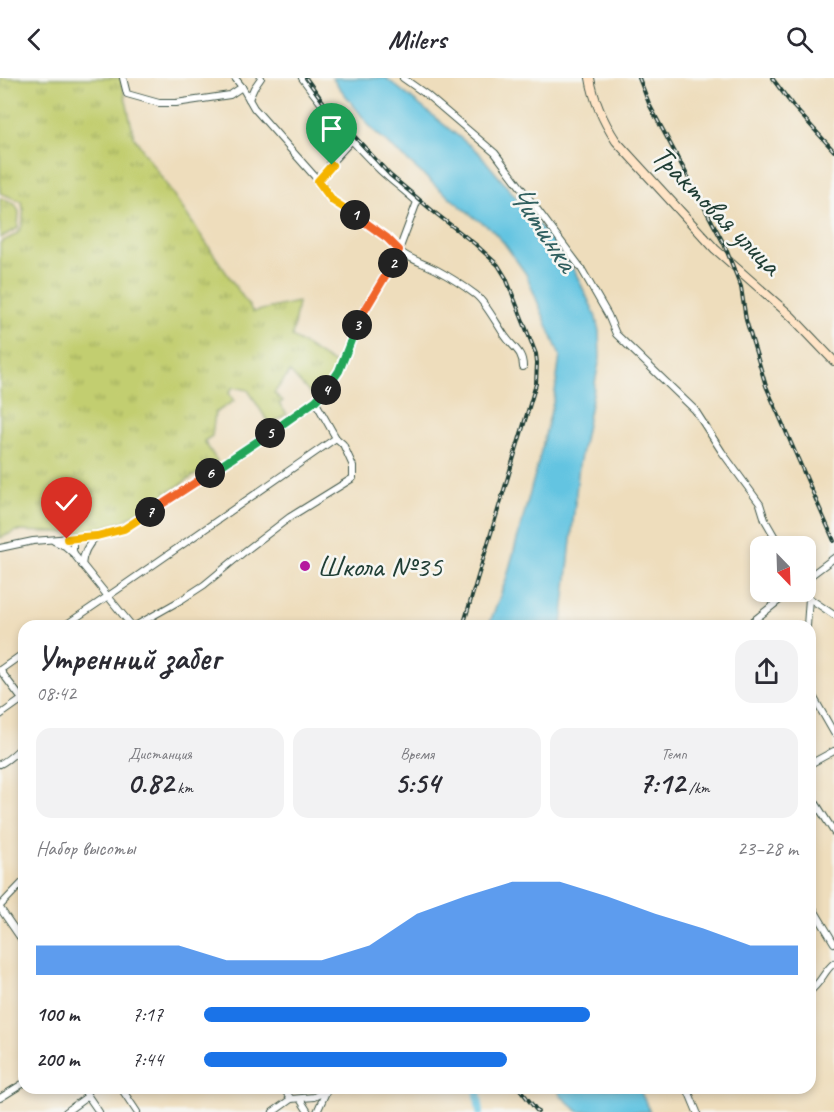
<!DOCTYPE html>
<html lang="ru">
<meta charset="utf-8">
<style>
body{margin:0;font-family:Caveat,sans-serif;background:#f2f2f3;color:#2b2b33;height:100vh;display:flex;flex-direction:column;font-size:22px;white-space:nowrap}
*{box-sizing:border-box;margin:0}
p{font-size:20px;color:#7c7c81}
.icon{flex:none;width:33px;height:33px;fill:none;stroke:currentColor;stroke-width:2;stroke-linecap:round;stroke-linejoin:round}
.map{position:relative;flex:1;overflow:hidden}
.details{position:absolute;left:18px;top:542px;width:798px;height:474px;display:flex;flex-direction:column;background:#fff;border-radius:18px;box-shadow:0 3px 9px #0003}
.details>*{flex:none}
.needle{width:39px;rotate:157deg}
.tools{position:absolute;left:750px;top:458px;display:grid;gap:12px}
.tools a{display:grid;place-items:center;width:66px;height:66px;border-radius:12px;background:#fff;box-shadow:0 3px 9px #0003;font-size:30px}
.pin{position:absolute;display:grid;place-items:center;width:51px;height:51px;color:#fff;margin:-62px -26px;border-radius:50% 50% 50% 0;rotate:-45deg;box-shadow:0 0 6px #0007}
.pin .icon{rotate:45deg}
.km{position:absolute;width:30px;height:30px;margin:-15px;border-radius:50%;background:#222;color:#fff;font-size:16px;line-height:30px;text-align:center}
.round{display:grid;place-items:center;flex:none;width:63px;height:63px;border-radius:18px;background:#f2f2f3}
.head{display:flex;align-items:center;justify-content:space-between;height:102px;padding:0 18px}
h1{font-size:33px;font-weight:600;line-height:45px}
.stats{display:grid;grid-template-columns:repeat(3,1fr);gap:9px;height:102px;padding:6px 18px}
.stats div{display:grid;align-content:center;border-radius:15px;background:#f2f2f3;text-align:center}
.stats b{font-size:30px;font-weight:600}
.stats small{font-size:16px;font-weight:400}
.stats p{font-size:16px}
.chart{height:168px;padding:12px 18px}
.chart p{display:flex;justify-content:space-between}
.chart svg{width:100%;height:108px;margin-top:6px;fill:#1a73e8;opacity:.7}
ul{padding:0 18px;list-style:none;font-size:20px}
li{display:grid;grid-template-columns:96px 72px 1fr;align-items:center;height:45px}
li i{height:15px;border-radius:8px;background:#1a73e8}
header{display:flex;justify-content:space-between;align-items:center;height:78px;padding:0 18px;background:#fff;font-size:27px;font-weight:600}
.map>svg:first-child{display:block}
</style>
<header><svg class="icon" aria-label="back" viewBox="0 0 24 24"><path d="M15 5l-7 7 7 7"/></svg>Milers<svg class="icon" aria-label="search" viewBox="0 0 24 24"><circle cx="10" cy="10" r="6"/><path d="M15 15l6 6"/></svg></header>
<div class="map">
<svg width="834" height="1034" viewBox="0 0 834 1034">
<defs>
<pattern id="grass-tufts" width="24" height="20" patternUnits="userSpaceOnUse" patternTransform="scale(1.5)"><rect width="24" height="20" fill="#c2ce70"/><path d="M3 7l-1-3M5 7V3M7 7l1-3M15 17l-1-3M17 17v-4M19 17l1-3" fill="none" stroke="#9da85d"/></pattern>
</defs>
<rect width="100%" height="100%" fill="#f6f6f2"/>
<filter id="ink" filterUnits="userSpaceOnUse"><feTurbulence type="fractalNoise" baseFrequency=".0167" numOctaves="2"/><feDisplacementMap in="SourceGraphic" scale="12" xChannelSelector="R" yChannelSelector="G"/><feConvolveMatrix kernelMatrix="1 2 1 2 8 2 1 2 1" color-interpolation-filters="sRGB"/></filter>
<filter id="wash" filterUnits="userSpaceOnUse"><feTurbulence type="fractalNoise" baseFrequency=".008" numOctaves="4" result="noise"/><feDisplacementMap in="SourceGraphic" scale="24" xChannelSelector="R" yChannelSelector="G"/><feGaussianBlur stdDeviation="1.35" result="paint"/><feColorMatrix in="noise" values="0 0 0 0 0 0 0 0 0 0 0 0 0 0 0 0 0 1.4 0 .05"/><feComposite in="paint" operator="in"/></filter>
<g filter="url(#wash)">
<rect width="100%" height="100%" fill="#eeddbc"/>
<g fill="url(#grass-tufts)" stroke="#708652" stroke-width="1.5">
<path d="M 0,0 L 121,0 L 134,59 L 253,234 L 298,224 L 292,259 L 338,288 L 327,309 L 315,321 L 290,294 L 274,315 L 283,323 L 279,326 L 287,336 L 270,347 L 248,312 L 233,309 L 229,315 L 234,323 L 215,335 L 212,358 L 204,363 L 217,383 L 124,443 L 82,455 L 16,453 L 0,460 L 0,165 C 15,156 23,157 23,138 C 24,132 23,129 21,123 L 0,115 Z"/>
<polygon points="0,120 15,126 19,134 18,150 0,160"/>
</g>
<g fill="#63c4e1" stroke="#41808a" stroke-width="1.5">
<polygon points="332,0 386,0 479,75 553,164 575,194 595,236 599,253 600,280 579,387 562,547 489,547 506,502 537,389 554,321 560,278 526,196 504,165 490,150 475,140 437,109 372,51"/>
<polygon points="558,1010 639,1010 650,1034 579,1034 560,1017"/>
</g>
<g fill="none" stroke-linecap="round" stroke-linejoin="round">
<polyline stroke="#63c4e1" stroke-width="8" points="477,1010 480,1034"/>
</g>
</g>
<g filter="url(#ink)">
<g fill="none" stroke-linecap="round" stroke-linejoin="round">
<g stroke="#3e5548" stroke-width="8">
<g id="street">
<polyline points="123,0 127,16 159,25 176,25 230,17 242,9"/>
<path d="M 235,0 L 242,9 L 254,30 L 317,101 L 333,123 L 387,160 C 402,180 417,182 437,192 C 450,199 464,208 476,217 C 485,224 498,248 505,258 C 513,270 523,273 523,289"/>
<polyline points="403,0 427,17 495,75 581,190 608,237 616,256 695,332 722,374 760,426 765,442 780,468"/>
<polyline points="249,21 254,10 261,0"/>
<polyline points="318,103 332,87 330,86 352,62"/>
<polyline points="73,461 73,473 76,479 132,548"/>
<polyline points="54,463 65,468 75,477"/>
<path d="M 0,470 L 33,463 L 97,458 L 124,451 L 201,401 L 315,323 L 329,309 L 339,293 L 362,237 L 399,172 L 417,124 C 405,113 393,104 381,93 C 352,65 326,33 302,0"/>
<path d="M 82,487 C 83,475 87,467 96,459"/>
<polyline points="806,501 834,480"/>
<polyline points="805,513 809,520 834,537"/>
<polyline points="64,548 117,512 336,360"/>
<polyline points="135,548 181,522 204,507 244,474 290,439 353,400 353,388 343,366 336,360 315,323"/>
<polyline points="747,548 791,513"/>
<polyline points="807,548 809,520"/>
<polyline points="0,592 24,624"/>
<polyline points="0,592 24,575"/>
<polyline points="810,613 834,655"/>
<polyline points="0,637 24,620"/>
<path d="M 0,686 C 9,682 16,674 24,667"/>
<polyline points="810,686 834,673"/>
<polyline points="810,716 834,754"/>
<polyline points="810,825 834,865"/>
<polyline points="0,828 24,803"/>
<polyline points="0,830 24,865"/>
<path d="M 810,913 C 821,905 824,893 834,885"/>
<polyline points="121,1010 137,1034"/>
<polyline points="283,1010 291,1021"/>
<polyline points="687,1010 697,1034"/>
<polyline points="88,1018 99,1034"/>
<polyline points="0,1020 24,1005"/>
<polyline points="300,1021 308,1034"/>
<polyline points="66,1034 88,1018 82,1010"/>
<polyline points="273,1034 291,1021 314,1019 326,1013 329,1010"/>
<polyline points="317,1034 326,1014"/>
</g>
</g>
<g stroke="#3e5548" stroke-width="10">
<path id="secondary" d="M 590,0 C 594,24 603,43 616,63 L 715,171 L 791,238 L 834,283"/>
</g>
<use href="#street" stroke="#fff" stroke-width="6"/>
<use href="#secondary" stroke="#ffe4c6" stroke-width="8"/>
<g stroke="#1f3d34" stroke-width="4">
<g id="rail">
<polyline points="306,0 324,25 390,97 434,134 475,166 498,187 506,200 536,276 537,285 536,306 463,548"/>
<polyline points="639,0 650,28 724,166 741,209 746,242 766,308 834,463"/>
<polyline points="772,0 793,28 834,73"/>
<polyline points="519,1010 538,1034"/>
</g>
</g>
<use href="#rail" stroke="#f6f6f2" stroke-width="1.5" stroke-dasharray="4.5" stroke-linecap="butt"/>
</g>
</g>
<g fill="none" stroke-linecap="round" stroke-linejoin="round" filter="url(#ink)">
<g stroke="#fff" stroke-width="12">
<polyline id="split-1" points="332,87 318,103 333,123 355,137"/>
</g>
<g stroke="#fff" stroke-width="12">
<polyline id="split-2" points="355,137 387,160 399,172 393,185"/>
</g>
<g stroke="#fff" stroke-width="12">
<polyline id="split-3" points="357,247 362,237 393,185"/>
</g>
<g stroke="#fff" stroke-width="12">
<polyline id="split-4" points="326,312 339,293 357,247"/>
</g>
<g stroke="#fff" stroke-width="12">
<polyline id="split-5" points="270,355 315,323 326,312"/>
</g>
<g stroke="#fff" stroke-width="12">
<polyline id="split-6" points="210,395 270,355"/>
</g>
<g stroke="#fff" stroke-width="12">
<polyline id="split-7" points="150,434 210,395"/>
</g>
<g stroke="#fff" stroke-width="12">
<polyline id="split-8" points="84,459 97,458 124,451 150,434"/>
</g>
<g stroke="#fff" stroke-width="12">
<polyline id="split-9" points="67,461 84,459"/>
</g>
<use href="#split-1" stroke="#f5b400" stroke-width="8"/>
<use href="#split-2" stroke="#f0652b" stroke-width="8"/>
<use href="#split-3" stroke="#f0652b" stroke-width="8"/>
<use href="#split-4" stroke="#22a559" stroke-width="8"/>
<use href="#split-5" stroke="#22a559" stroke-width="8"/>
<use href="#split-6" stroke="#22a559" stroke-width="8"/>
<use href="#split-7" stroke="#f0652b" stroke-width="8"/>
<use href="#split-8" stroke="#f5b400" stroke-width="8"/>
<use href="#split-9" stroke="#f5b400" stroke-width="8"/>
</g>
<circle fill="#b5179e" stroke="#f6f6f2" stroke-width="2" cx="305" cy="488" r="6"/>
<g text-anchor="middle" stroke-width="5" stroke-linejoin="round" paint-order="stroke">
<g font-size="30" fill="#1f3d34" stroke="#f6f6f2">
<text transform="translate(717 132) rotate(45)" y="10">Трактовая улица</text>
</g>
<g font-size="30" fill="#1f3d34" stroke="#f6f6f2" text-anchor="start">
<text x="317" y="498">Школа №35</text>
</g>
<g font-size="32" font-style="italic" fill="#305f5f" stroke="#f6f6f2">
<text transform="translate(544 149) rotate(56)" y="11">Читинка</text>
</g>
</g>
</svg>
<div class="tools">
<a><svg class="needle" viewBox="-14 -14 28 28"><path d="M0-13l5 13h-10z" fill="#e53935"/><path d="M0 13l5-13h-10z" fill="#7c7c81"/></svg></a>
</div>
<div class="pin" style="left:332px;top:87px;background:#1e9e55"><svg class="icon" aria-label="arrive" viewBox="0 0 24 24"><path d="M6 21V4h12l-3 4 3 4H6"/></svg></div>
<div class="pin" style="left:67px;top:461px;background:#d93025"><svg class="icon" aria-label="check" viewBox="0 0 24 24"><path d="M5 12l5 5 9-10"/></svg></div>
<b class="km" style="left:355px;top:137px">1</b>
<b class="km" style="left:393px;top:185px">2</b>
<b class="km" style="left:357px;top:247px">3</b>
<b class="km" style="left:326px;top:312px">4</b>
<b class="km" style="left:270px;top:355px">5</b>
<b class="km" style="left:210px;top:395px">6</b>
<b class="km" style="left:150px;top:434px">7</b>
<section class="details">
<div class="head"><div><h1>Утренний забег</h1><p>08:42</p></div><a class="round"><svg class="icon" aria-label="share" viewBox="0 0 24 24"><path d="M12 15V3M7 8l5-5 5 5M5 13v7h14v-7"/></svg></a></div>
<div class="stats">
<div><p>Дистанция</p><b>0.82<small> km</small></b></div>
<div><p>Время</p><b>5:54</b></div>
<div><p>Темп</p><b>7:12<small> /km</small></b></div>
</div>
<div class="chart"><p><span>Набор высоты</span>23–28 m</p>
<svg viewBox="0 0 160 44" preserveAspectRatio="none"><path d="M0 44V32L10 32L20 32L30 32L40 38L50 38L60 38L70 32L80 19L90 12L100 6L110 6L120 12L130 19L140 25L150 32L160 32V44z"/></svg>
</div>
<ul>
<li><b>100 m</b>7:17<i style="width:65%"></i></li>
<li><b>200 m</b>7:44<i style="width:51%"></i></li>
</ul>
</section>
</div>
